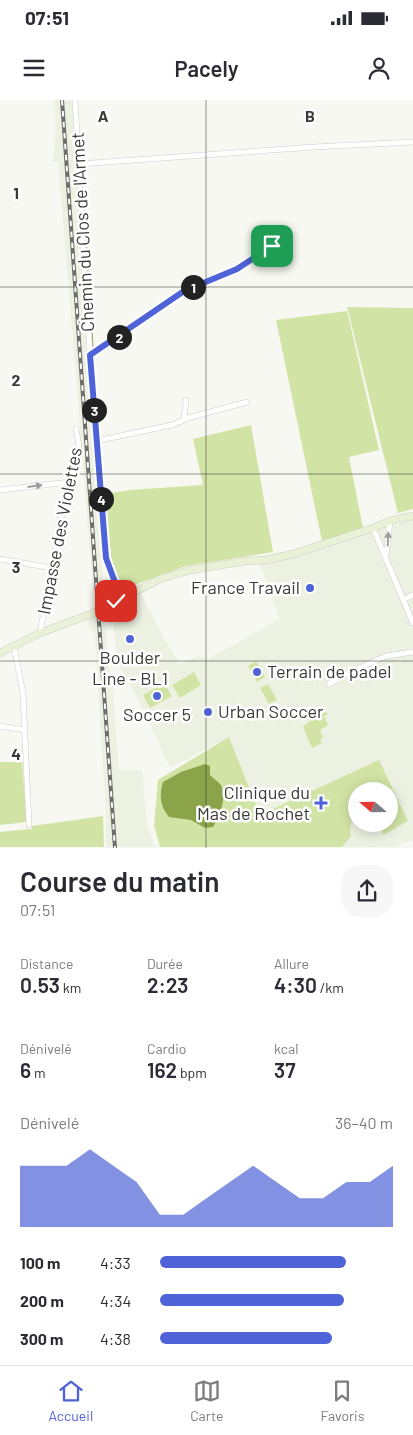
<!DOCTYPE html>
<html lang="fr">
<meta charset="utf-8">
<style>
body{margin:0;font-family:Barlow,sans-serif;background:#f7f7f7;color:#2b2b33;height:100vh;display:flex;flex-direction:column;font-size:19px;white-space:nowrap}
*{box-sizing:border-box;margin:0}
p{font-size:16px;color:#7c7c81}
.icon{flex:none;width:28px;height:28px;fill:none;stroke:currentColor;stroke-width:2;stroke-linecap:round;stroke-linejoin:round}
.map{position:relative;height:748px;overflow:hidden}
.side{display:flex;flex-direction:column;background:#fff;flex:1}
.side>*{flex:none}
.needle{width:32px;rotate:290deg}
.controls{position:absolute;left:348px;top:682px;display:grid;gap:10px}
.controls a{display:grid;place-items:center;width:50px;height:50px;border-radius:50%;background:#fff;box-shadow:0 2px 12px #0003;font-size:25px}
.pin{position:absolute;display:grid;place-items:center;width:42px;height:42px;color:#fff;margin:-21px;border-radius:10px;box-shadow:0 2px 8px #0006}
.km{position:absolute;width:25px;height:25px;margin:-12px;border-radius:50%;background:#222;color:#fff;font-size:14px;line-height:25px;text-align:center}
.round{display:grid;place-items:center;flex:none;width:52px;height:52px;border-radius:20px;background:#f7f7f7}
.headline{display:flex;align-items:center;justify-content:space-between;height:85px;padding:0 20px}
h1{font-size:28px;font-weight:600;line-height:38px}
.metrics{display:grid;grid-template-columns:repeat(3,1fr);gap:8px;height:85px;padding:5px 20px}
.metrics div{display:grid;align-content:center}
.metrics b{font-size:21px;font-weight:600}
.metrics small{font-size:14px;font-weight:400}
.metrics p{font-size:14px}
.chart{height:140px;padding:10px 20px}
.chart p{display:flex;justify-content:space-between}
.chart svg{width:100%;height:90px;margin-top:5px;fill:#4f63d8;opacity:.7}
ul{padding:0 20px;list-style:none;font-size:16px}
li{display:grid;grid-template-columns:80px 60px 1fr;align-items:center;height:38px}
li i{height:12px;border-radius:6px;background:#4f63d8}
.status{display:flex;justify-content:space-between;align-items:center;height:35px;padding:0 25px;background:#fff;direction:ltr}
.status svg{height:14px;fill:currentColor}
header{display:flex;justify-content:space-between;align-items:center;height:65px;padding:0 20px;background:#fff;font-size:22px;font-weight:600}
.tabs{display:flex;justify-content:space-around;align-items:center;height:70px;border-top:1px solid #e1e1e2;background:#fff;font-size:14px;color:#7c7c81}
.tabs a{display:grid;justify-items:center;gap:2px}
.tabs .active{color:#4f63d8}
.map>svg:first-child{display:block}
</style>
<div class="status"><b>07:51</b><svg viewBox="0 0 49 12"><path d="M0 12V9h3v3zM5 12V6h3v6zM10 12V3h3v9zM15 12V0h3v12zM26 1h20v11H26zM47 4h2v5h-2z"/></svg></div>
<header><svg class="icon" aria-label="menu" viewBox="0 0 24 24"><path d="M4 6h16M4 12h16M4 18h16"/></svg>Pacely<svg class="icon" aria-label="person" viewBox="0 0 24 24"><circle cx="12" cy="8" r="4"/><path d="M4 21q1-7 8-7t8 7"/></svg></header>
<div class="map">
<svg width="413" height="748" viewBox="0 0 413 748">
<rect width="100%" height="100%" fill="#f6f8f1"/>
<g fill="#ecf1e2" fill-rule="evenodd">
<polygon points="54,0 72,0 84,212 103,482 101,484 109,567 112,576 119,670 142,670 147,724 155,747 106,747 106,713 95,537 87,520 95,515 75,263 58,62 53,62 56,26"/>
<path d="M 413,420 L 413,740 L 402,743 L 397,747 L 266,747 L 229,637 L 170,668 L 144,611 L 117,561 L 112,508 L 140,492 L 162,535 L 180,564 L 198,556 L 208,559 L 280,519 L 260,465 ZM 356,691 L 389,691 L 389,724 L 356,724 Z"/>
</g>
<g fill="#d1e4a5">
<polygon points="347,207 413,208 413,409 398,413"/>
<polygon points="347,211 379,350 349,357 363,428 322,441 276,220"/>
<polygon points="251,325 273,452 186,466 137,484 122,485 112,466 104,394 130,390 203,385 193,339"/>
<polygon points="256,561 265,577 257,582 248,566"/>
<polygon points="194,572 201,585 180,598 172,585"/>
<polygon points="164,583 172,596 150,608 143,595"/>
<polygon points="268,584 277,600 269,604 260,588"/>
<polygon points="322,611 326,612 328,614 324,616 328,625 320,630 323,638 320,639 322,643 312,648 303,627"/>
<polygon points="229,637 260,715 379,660 408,721 383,735 380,724 389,724 389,691 384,691 384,688 366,684 355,689 350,733 351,736 342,747 160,747 154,725 158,680"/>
<polygon points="0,662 22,662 27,722 0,725"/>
<polygon points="103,716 104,747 0,747 0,732 30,729 32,729 32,726"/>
</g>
<path fill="#8ba349" d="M 205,664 L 210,666 L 210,675 C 213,678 217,681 220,684 C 228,694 220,717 213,727 L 205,728 L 191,720 L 169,717 C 160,706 159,695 163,682 L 181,672 Z"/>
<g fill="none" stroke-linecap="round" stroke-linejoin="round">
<polyline stroke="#8ba349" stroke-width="2" points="82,85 96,302"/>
<g stroke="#cccec8" stroke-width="6">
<g id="street">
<polyline points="75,0 85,181 104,448 106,458 115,485 127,490 129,493"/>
<polyline points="79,64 314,47 413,42"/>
<polyline points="90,255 184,191 237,169 272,146"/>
<polyline points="184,319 247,302"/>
<polyline points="96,341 172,325 184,320 186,300"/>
<polyline points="0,390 70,382"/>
<polyline points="373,428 413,523"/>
<polyline points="386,456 390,421"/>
<polyline points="0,459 52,468"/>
<polyline points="404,499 413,495"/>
<polyline points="40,533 63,408 79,346 76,329"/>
<polyline points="14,546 23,594 29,725"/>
<polyline points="329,584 348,573 386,556 413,552"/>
<polyline points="0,626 25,630"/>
</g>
</g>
<g stroke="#cccec8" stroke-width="8">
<polyline id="secondary" points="0,553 40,533 91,514 160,479 190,470 245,461 266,460 293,454 373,428 390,421 413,416"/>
</g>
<use href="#street" stroke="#fff" stroke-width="5"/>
<use href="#secondary" stroke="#e9f1d6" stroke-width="7"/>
<g stroke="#6e6f6b" stroke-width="4">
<polyline id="rail" points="62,0 115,748"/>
</g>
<use href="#rail" stroke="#fff" stroke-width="2" stroke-dasharray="5.5" stroke-linecap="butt"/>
</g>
<defs><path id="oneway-solid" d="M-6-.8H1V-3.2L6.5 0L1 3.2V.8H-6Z" transform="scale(1.25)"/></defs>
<g fill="#9c9d9c">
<use href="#oneway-solid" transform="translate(35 386) rotate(-7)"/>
<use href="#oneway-solid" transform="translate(388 439) rotate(-87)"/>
</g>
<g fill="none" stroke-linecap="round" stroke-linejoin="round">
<g stroke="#fff" stroke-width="10">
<polyline id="route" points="116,501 129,493 127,490 116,485 106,458 90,255 184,191 237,169 272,146"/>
</g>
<use href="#route" stroke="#4f63d8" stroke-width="6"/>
</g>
<path fill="none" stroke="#3a3b38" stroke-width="1" stroke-opacity="0.55" d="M 206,0 L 206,748M 0,187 L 413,187M 0,374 L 413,374M 0,561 L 413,561"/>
<g fill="#4f63d8" stroke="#fff" stroke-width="2">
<circle cx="310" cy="488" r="5"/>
<circle cx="130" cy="539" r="5"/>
<circle cx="257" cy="572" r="5"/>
<circle cx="157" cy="596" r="5"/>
<circle cx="208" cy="612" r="5"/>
<path d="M318.5 695.5h5v5h5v5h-5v5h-5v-5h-5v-5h5z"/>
</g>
<g text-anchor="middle" stroke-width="5" stroke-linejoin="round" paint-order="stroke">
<g font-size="18" fill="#3a3b38" stroke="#fff">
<text transform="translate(83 132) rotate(-93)" y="6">Chemin du Clos de l'Armet</text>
<text transform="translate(60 431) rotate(-79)" y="6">Impasse des Violettes</text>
</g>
<g font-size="18" fill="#3a3b38" stroke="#fff" text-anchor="end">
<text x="300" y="494">France Travail</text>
<text x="130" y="564" text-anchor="middle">Boulder<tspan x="130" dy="21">Line - BL1</tspan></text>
<text x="267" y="578" text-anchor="start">Terrain de padel</text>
<text x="218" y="618" text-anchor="start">Urban Soccer</text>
<text x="157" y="621" text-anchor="middle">Soccer 5</text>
<text x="310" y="699">Clinique du<tspan x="310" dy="21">Mas de Rochet</tspan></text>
</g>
</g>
<g font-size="16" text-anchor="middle" font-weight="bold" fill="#3a3b38" stroke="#fff" stroke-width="5" stroke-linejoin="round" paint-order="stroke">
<text x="103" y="22">A</text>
<text x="310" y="22">B</text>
<text x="16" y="99">1</text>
<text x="16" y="286">2</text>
<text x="16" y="473">3</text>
<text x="16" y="660">4</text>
</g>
</svg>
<div class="controls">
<a><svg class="needle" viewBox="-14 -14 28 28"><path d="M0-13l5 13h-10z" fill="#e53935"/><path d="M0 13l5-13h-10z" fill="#7c7c81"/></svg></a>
</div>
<div class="pin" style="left:272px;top:146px;background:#1e9e55"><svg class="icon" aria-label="arrive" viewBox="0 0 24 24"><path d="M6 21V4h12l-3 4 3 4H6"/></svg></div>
<div class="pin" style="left:116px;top:501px;background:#d93025"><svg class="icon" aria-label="check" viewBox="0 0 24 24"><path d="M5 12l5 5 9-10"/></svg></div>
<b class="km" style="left:193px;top:187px">1</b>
<b class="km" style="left:119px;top:237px">2</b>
<b class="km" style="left:94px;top:310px">3</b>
<b class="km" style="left:101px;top:399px">4</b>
</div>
<section class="side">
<div class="headline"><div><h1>Course du matin</h1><p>07:51</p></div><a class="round"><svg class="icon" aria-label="share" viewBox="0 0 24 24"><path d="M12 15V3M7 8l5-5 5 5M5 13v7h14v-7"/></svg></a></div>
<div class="metrics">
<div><p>Distance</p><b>0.53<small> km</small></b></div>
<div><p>Durée</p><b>2:23</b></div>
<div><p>Allure</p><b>4:30<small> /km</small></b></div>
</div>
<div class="metrics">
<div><p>Dénivelé</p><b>6<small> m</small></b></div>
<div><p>Cardio</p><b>162<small> bpm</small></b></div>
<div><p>kcal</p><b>37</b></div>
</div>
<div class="chart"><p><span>Dénivelé</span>36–40 m</p>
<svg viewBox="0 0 160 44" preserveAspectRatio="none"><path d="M0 44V14L10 14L20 14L30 6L40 14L50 22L60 38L70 38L80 30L90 22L100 14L110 22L120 30L130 30L140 22L150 22L160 14V44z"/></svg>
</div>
<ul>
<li><b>100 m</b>4:33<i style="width:80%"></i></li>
<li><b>200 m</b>4:34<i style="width:79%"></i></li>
<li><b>300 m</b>4:38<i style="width:74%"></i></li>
</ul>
</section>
<nav class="tabs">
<a class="active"><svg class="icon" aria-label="home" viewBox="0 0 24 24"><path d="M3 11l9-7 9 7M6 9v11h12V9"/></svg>Accueil</a>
<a><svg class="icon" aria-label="map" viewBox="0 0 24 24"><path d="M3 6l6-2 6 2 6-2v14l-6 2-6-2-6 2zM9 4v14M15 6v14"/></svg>Carte</a>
<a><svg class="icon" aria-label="saved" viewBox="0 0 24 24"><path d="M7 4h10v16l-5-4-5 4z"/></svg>Favoris</a>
</nav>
